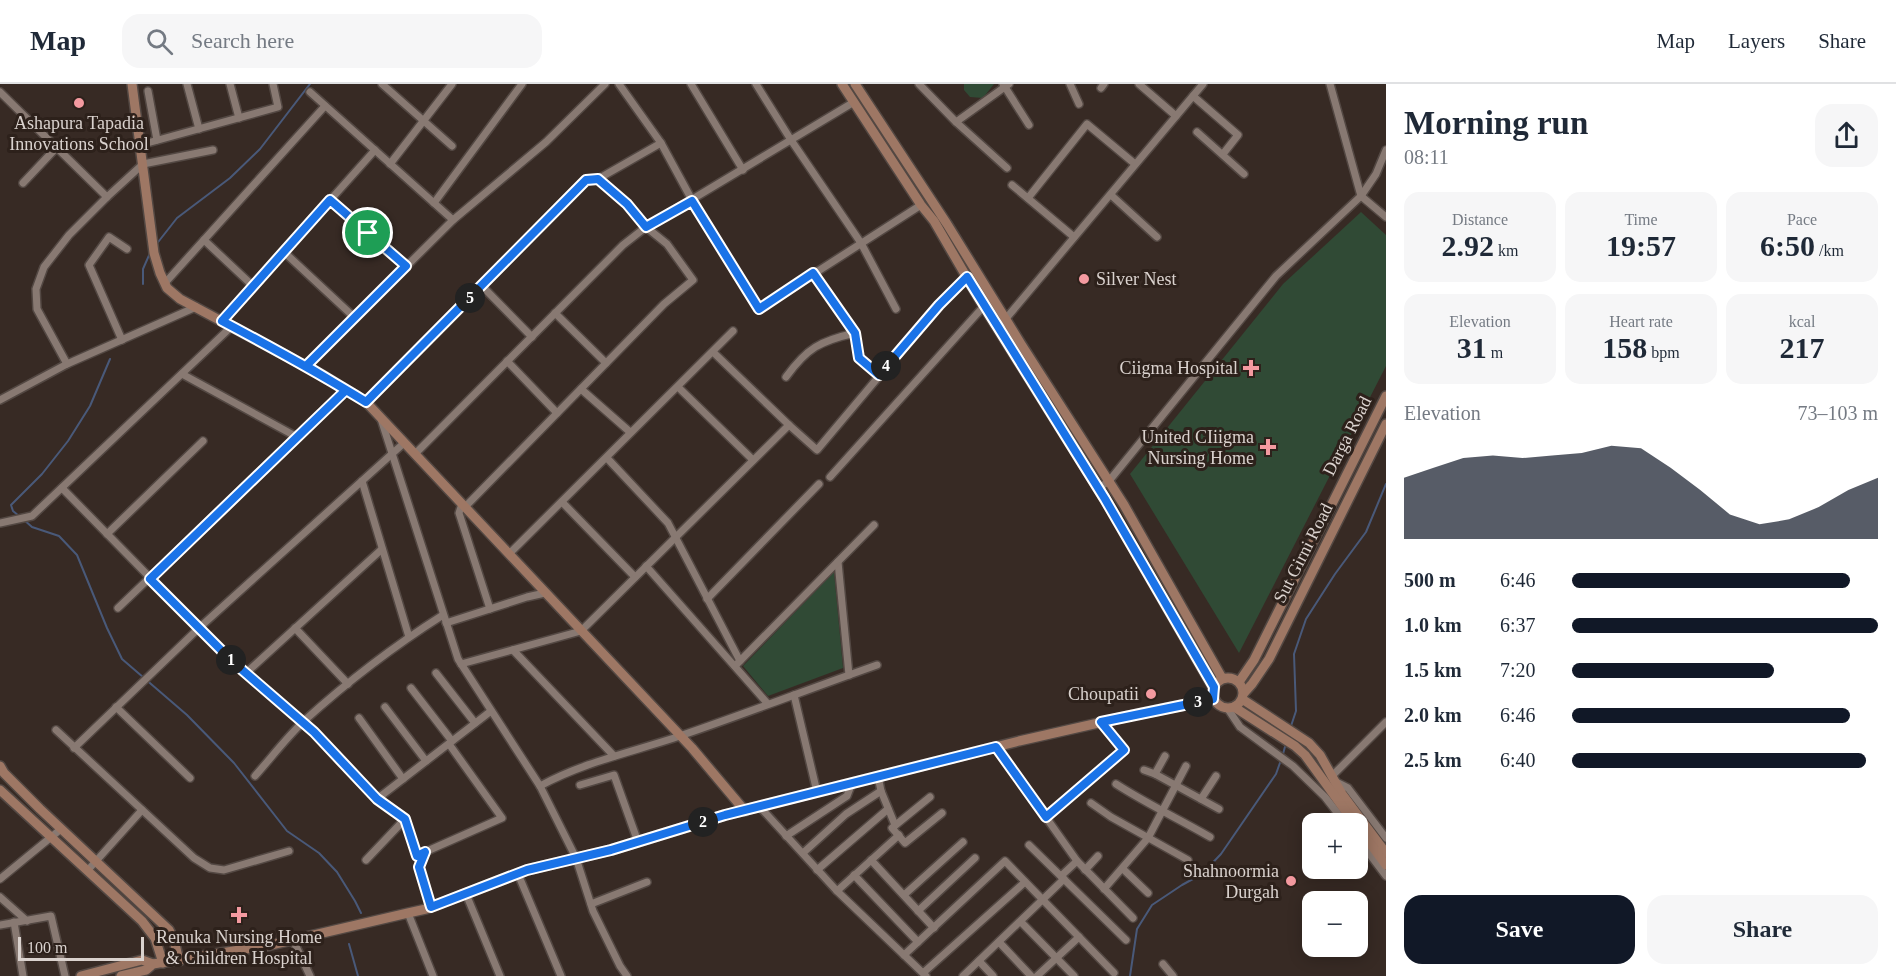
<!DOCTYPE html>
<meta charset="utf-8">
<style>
body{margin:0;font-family:"Times New Roman",serif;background:#f6f6f7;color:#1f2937;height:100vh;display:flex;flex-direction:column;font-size:22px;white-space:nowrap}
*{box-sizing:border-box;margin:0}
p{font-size:20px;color:#747a83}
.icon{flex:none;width:33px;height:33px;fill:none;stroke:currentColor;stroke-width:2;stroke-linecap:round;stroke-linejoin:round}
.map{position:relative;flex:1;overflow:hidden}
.drawer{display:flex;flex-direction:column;background:#fff;width:510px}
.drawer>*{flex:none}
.controls{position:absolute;left:1302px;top:729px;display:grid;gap:12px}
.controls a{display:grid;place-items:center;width:66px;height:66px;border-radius:12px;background:#fff;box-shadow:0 3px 15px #0003;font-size:30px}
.scale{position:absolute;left:18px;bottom:15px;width:126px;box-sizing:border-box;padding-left:6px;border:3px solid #dad2ce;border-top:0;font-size:16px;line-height:21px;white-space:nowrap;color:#dad2ce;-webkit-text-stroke:4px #2d211b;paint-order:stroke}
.pin{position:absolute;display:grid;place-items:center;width:51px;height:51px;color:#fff;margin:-26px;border:3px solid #fff;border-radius:50%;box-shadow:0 2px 6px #0007}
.km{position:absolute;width:30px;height:30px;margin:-15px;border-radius:50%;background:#222;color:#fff;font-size:16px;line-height:30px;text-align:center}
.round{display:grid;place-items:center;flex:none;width:63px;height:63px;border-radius:18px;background:#f6f6f7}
.head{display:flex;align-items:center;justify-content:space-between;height:102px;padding:0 18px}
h1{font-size:33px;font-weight:800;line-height:45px}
.metrics{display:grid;grid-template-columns:repeat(3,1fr);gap:9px;height:102px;padding:6px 18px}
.metrics div{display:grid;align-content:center;border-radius:15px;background:#f6f6f7;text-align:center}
.metrics b{font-size:30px;font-weight:800}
.metrics small{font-size:16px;font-weight:400}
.metrics p{font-size:16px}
.chart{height:168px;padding:12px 18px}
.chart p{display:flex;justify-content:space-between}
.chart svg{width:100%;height:108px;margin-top:6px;fill:#111827;opacity:.7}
.action{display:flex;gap:12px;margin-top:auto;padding:12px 18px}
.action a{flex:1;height:69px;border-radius:18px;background:#111827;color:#fff;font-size:24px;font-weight:800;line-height:69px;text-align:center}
.action a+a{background:#f6f6f7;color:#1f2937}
ul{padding:0 18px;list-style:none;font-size:20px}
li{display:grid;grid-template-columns:96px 72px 1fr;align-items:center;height:45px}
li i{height:15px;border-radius:8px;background:#111827}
header{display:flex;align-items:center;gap:36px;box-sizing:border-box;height:84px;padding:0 30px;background:#fff;border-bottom:2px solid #e0e1e3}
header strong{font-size:28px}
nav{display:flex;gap:33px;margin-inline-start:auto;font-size:21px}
.search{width:420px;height:54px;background:#f6f6f7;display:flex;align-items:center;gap:15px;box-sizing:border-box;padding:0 21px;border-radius:18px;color:#747a83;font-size:22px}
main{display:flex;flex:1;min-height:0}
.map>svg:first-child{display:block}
</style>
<header>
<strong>Map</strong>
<div class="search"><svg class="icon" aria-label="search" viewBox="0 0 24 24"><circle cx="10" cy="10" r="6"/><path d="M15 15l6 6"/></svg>Search here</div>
<nav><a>Map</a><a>Layers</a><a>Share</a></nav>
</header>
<main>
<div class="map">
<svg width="1386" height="892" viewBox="0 0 1386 892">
<rect width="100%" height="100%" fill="#372a24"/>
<g fill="#304a35">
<polygon points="964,0 994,0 983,14 970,13 964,6"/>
<polygon points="1361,128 1386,151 1386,282 1239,569 1130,390 1283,200"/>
<polygon points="834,488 843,584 768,612 743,582"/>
</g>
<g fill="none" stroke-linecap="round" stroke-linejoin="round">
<g stroke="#495979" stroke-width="2">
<polyline points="155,162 177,134 230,94 260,65 310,0"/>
<polyline points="143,200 143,185 150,169"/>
<polyline points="19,432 13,427 11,421 42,390 68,357 90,322 110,275"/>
<polyline points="23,435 32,443 59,452 77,471 107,544 122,575 187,631 234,679 287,747 319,769 337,788 355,817 361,829"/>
<polyline points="1290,645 1296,627 1294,570 1306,535 1335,490 1366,448 1386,400"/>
<polyline points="1283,670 1286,659"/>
<polyline points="349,860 358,892"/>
<polyline points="1130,892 1137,845 1152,821 1182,801 1202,790 1221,770 1276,690 1281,676"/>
</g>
<g stroke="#534843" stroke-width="10">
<g id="street">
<polyline points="187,0 199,45"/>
<polyline points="230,0 239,34"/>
<polyline points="382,0 452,62"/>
<polyline points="619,0 661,59 692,116 759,225 921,121"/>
<polyline points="691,0 743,86"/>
<polyline points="756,0 791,56 861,159 896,225"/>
<polyline points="919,0 956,38 1007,84"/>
<polyline points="1003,0 1029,41"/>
<polyline points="1070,0 1079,20"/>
<polyline points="1139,0 1176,32"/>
<polyline points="1330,0 1361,112 1386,133"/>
<polyline points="1101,4 1104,0"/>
<polyline points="148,7 157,56"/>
<polyline points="0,8 107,113"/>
<polyline points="310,8 453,136"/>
<polyline points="1193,12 1238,51 1223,70"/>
<polyline points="956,38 1009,0"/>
<polyline points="1197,48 1244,90"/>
<polyline points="140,61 278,23 273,0"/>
<polyline points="390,80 452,0"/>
<polyline points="598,95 661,59"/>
<polyline points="23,99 57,63"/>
<polyline points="1012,101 1074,153"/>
<polyline points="1111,111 1157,153"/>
<polyline points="1028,114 1087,40 1135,80"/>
<polyline points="330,116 406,182"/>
<polyline points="434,119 522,0"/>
<polyline points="204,156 253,202"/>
<polyline points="284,168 355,234"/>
<polyline points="813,189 855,249 859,274 879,291"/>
<polyline points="165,199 325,22"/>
<polyline points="482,202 532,253"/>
<polyline points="555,229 606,279"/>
<polyline points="222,237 375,66"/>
<polyline points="998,244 1203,0"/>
<polyline points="122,256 89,181 109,153 127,165"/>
<polyline points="713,268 789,341 817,366 939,221 967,193"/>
<polyline points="507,277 557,329"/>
<polyline points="67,280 37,225 36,205 44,183 69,151 107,113 143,80 213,66"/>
<polyline points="306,282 453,136 546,58 605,0"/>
<polyline points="182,290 297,353"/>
<path d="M 786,293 C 807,264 820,257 855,249"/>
<polyline points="678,303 753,376"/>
<polyline points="581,305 630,348"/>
<polyline points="0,316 67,280 196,223"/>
<polyline points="366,318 586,96 598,95 627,120 646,143 667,160 693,196 664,220 465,423"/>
<polyline points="381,335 458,575 540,702 576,774 593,827 620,882 627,892"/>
<polyline points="415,370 623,161 646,143 854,18"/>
<polyline points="607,374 668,439 740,577"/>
<polyline points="830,393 984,222"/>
<polyline points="362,397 409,553"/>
<polyline points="62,404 233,578 314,648 377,715 405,735 417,772 425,768 419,783 431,823"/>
<polyline points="1099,404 1109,397 1276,192 1361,112 1376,90 1386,66"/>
<polyline points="562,418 635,493"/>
<polyline points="462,420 459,429 490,525"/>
<polyline points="0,439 32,432 232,242"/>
<polyline points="107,450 203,357"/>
<polyline points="509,470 733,247"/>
<polyline points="838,478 849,591"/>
<polyline points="646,482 768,620"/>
<polyline points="707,515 819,400"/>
<polyline points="118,524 346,306"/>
<polyline points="446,539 527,513 545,509"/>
<polyline points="295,544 348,600"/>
<polyline points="513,566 614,672"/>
<polyline points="461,580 581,547 789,341"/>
<polyline points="735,582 874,441"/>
<polyline points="246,589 382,465"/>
<polyline points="436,589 475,639"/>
<polyline points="411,604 452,657"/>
<polyline points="794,611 817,708"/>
<polyline points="116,623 190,694"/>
<polyline points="385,623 426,677"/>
<polyline points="1228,625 1240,643 1293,682 1325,713 1346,740"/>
<polyline points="359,634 403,695"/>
<polyline points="56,646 194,774 210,784 224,786 289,767"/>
<polyline points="996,663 1077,777"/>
<polyline points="74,664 199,544 404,359"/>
<polyline points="1144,686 1155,690 1219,725"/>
<polyline points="1155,690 1165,672"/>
<polyline points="1333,691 1386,638"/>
<path d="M 255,692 C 271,674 286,654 304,637 C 347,598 394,562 443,531"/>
<polyline points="878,692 881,707 895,741"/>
<polyline points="1336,698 1348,704 1386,754"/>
<path d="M 1116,700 C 1147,720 1179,735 1210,753"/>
<polyline points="580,701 614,691 638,758"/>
<path d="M 540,702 C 582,679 628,669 674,654 C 742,631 809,605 877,581"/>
<polyline points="930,713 892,744 905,759 942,729"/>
<polyline points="377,715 491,627"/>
<polyline points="1201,715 1216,692"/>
<polyline points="1091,719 1111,733 1188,776"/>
<polyline points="760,723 837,807 926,892"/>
<polyline points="1045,733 1124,666 1101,638"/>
<polyline points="786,752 847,712 852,699"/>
<polyline points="1358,755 1386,792"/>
<polyline points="1029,761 1126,856"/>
<polyline points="425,768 502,734 449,660"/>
<polyline points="803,769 846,730 881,707"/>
<polyline points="366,776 405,735"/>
<polyline points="871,776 934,844"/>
<polyline points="1123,785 1148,809"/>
<polyline points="88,786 142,726"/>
<polyline points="817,786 888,725"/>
<polyline points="1085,786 1098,772"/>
<polyline points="518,790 561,892"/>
<polyline points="854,791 918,858"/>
<polyline points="1061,792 1077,777 1133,834"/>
<polyline points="0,795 61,745"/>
<polyline points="1104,805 1148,754 1186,682"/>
<polyline points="837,807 899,751"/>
<polyline points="466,810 500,892"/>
<polyline points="904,811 963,758"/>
<polyline points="0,813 27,837"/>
<polyline points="591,820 647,798"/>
<polyline points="918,827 975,774"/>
<polyline points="408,829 433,892"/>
<polyline points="14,838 23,892"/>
<polyline points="1021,838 1074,892"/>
<polyline points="0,841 51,832 65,892"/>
<polyline points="293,856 310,892"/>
<polyline points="999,858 1031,892"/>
<polyline points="904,871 1005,777 1114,889"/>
<polyline points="979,877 993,892"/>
<polyline points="1163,880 1173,892"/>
<polyline points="923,889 1025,798"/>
<polyline points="963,892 1064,795"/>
<polyline points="1037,892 1079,853"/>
</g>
</g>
<g stroke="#534843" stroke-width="12">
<g id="secondary">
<polyline points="132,0 154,169 160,189 167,204 180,215 324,292 366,318 692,664 745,727"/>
<polyline points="842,0 921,121 934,137 980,216 1105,415 1213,603"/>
<polyline points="855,0 947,140 1021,260 1124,421 1222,594"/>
<circle cx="1228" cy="609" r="15"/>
<polyline points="1239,598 1254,576 1386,312"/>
<polyline points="1244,609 1252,600 1269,575 1386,340"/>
<polyline points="1242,615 1309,659 1320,671 1342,710 1386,769"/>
<polyline points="1234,623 1295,662 1305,671 1355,740"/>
<polyline points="0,682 4,689 40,725 169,846 174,856 179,877"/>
<polyline points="0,706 142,837 155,854 163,879"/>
<polyline points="1358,743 1386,781"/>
<polyline points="81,892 142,876 153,880"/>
<polyline points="121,892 146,886 153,880 271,861 408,829 426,825 527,786 611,766 725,731 1019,657 1138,630 1213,615"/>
</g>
</g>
<use href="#street" stroke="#887972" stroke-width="7"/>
<use href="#secondary" stroke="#9e7764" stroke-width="9"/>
</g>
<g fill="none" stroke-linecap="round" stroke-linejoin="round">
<g stroke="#fff" stroke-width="12">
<path id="route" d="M 368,149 L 406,182 L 306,282 L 346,306 L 150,495 L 233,578 L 314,648 L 377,715 L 405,735 L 417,772 L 425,768 L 419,783 L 431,823 L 527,786 L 611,766 L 725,731 L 996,663 L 1046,733 L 1124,666 L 1101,638 L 1213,615 L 1214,603 L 1105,415 L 967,193 L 939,221 L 879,291 L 859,274 L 855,249 L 813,189 L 759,225 L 692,117 L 646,143 L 627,120 L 598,95 L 586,96 L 366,318 C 319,289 271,263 222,237 L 330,116 L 368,149"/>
</g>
<use href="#route" stroke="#1a73e8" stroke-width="8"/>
</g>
<g fill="#f49aa0" stroke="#2d211b" stroke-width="2">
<circle cx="79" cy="19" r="6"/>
<circle cx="1084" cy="195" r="6"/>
<path d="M1248 275h6v6h6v6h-6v6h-6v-6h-6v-6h6z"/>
<path d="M1265 354h6v6h6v6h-6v6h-6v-6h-6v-6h6z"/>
<circle cx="1151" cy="610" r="6"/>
<circle cx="1291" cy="797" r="6"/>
<path d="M236 822h6v6h6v6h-6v6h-6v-6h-6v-6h6z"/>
</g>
<g text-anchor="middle" stroke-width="6" stroke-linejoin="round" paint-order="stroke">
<g font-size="18" fill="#dad2ce" stroke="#2d211b" text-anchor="end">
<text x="79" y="45" text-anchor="middle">Ashapura Tapadia<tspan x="79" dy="21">Innovations School</tspan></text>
<text x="1096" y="201" text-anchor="start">Silver Nest</text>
<text x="1238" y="290">Ciigma Hospital</text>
<text x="1254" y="359">United CIiigma<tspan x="1254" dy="21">Nursing Home</tspan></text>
<text x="1139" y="616">Choupatii</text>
<text x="1279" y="793">Shahnoormia<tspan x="1279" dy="21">Durgah</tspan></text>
<text x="239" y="859" text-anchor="middle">Renuka Nursing Home<tspan x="239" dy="21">&amp; Children Hospital</tspan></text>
</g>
<g font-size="18" fill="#dad2ce" stroke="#2d211b">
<text transform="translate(1347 352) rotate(-63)" y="6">Darga Road</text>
<text transform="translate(1303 469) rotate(-63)" y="6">Sut Girni Road</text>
</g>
</g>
</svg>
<div class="controls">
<a>+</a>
<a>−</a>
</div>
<div class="scale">100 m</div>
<div class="pin" style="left:368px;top:149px;background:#1e9e55"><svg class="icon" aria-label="arrive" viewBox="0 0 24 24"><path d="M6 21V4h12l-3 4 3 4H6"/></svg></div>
<b class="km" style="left:231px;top:576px">1</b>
<b class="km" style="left:703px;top:738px">2</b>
<b class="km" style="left:1198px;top:618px">3</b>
<b class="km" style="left:886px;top:282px">4</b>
<b class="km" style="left:470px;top:214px">5</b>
</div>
<section class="drawer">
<div class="head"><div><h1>Morning run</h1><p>08:11</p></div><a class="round"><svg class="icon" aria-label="share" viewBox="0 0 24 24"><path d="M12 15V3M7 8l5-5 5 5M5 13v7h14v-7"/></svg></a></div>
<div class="metrics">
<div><p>Distance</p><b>2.92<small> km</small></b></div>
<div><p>Time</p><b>19:57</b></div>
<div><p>Pace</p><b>6:50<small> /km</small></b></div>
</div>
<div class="metrics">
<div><p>Elevation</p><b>31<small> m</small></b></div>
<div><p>Heart rate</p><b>158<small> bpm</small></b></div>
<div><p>kcal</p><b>217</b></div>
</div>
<div class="chart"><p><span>Elevation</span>73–103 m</p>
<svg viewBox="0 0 160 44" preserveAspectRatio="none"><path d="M0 44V19L10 15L20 11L30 10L40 11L50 10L60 9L70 6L80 7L90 15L100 24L110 34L120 38L130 36L140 31L150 24L160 19V44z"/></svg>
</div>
<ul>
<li><b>500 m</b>6:46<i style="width:91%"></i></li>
<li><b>1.0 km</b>6:37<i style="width:100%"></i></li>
<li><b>1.5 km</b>7:20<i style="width:66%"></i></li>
<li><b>2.0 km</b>6:46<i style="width:91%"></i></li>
<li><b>2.5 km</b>6:40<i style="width:96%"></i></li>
</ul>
<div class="action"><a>Save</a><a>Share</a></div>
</section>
</main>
